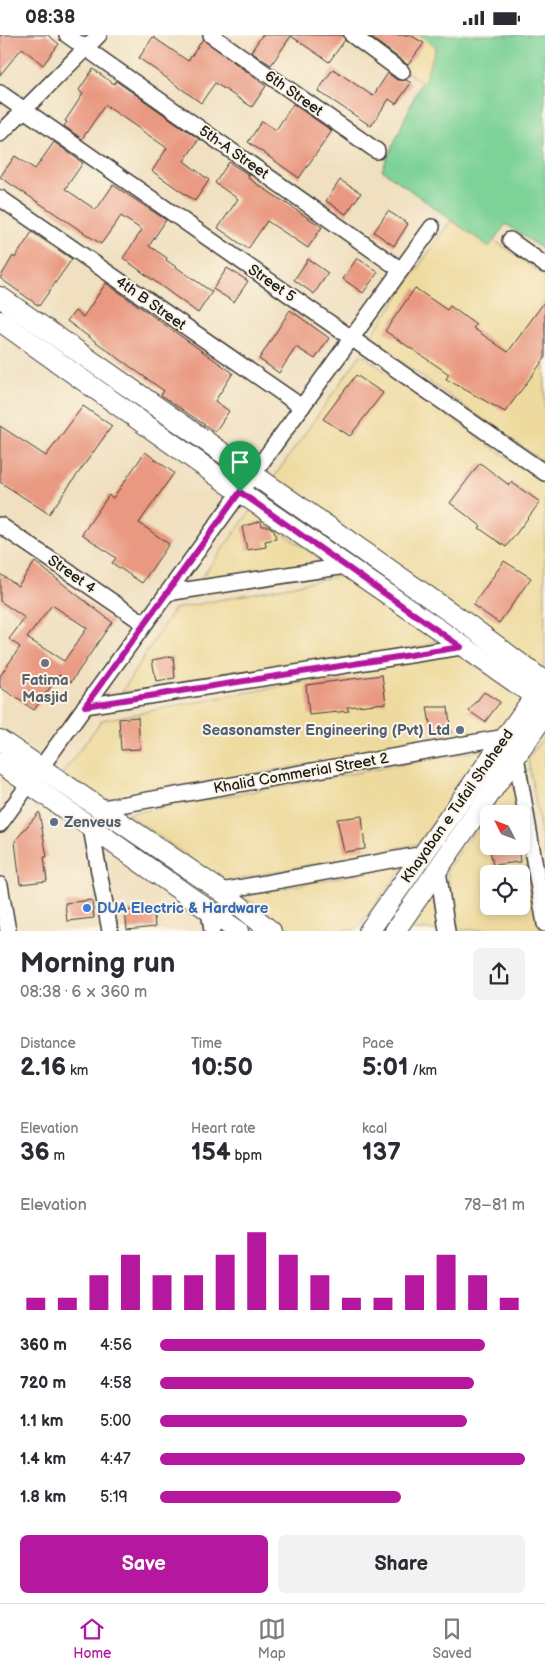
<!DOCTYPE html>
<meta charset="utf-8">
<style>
body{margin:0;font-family:"Balsamiq Sans",sans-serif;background:#f2f2f3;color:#2b2b33;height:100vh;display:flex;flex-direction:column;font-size:19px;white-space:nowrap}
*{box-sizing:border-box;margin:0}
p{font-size:16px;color:#7c7c81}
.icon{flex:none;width:28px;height:28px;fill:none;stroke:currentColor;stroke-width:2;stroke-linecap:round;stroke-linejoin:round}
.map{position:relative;height:896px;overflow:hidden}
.drawer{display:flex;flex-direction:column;background:#fff;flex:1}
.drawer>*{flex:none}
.needle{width:32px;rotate:312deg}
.buttons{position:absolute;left:480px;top:770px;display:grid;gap:10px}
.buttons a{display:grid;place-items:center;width:50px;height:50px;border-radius:8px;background:#fff;box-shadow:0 2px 8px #0003;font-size:25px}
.pin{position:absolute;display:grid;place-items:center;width:42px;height:42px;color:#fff;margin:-51px -21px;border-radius:50% 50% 50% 0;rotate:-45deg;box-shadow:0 0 5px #0007}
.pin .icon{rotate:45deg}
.round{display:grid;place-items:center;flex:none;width:52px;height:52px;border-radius:8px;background:#f2f2f3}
.overview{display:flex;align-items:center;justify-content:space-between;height:85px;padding:0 20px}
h1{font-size:28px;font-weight:700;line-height:38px}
.stats{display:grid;grid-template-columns:repeat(3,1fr);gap:8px;height:85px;padding:5px 20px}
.stats div{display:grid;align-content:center}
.stats b{font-size:25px;font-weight:700}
.stats small{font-size:14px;font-weight:400}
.stats p{font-size:14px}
.chart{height:140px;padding:10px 20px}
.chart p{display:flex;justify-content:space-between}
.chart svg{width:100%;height:90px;margin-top:5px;stroke:#b5179e;stroke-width:6}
.button{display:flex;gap:10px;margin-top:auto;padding:10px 20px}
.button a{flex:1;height:58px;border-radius:8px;background:#b5179e;color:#fff;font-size:20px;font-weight:700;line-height:58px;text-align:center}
.button a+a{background:#f2f2f3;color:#2b2b33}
ul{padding:0 20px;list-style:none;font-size:16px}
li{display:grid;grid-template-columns:80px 60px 1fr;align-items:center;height:38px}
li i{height:12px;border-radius:6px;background:#b5179e}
.status{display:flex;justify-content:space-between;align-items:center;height:35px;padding:0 25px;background:#fff;direction:ltr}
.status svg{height:14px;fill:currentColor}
.tab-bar{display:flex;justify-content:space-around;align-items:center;height:70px;border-top:1px solid #e1e1e2;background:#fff;font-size:14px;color:#7c7c81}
.tab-bar a{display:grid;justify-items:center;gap:2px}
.tab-bar .active{color:#b5179e}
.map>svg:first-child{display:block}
</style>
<div class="status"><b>08:38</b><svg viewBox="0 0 49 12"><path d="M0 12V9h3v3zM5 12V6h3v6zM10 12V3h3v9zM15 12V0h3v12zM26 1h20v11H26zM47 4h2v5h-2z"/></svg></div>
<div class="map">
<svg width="545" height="896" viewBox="0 0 545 896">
<rect width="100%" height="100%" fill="#fcf5e5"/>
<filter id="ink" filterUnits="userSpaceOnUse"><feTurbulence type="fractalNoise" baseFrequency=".02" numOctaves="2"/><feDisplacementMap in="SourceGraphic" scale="10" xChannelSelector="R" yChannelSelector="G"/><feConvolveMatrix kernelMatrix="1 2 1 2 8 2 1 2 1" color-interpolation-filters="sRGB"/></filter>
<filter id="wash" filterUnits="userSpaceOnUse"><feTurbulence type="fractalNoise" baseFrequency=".0096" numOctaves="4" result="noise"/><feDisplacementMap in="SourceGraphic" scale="20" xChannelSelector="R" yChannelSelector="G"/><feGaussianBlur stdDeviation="1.12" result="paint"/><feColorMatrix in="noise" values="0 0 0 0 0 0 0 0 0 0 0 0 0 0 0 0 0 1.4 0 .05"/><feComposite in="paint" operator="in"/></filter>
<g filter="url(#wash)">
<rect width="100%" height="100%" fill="#f0e0c0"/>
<polygon fill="#7cd297" stroke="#4c775a" points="419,0 545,0 545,216 506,189 489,212 382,135 436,13"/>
<g fill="#eeda9e" stroke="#857b5d" fill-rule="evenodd">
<polygon points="358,0 419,0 436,12 423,49"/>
<polygon points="451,185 489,212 494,205 545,241 545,428 369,304"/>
<polygon points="361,319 545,449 545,630 542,634 272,445"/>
<polygon points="251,475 328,530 199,546"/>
<polygon points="349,539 437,605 426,611 121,658 174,574"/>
<polygon points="458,618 524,665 498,697 101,765 62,739 102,685"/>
<polygon points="545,700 545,821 528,723"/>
<polygon points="488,714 418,809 224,847 127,779"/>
<path d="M 512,743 L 519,779 L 489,779 L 489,811 L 521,811 L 521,792 L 540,895 L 457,895 L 447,835 ZM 489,839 L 521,839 L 521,871 L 489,871 Z"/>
<polygon points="407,829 355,895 292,895 242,861"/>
<polygon points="434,854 440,895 405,895"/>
</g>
<g id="blocks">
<g fill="#e99981" fill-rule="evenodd">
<polygon points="0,0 48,0 59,9 43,30 22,13 0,40"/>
<polygon points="262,0 343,0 345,5 329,27 291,1 271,30 251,17"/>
<polygon points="368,0 410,0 424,8 408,30"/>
<polygon points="153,2 188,26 203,4 266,51 252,72 215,48 201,68 139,23"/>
<polygon points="93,34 114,49 116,46 199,104 184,126 209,145 195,166 152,136 167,113 105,70 82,104 64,91 67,87 65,86 83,59 79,55"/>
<polygon points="333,34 373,61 388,38 397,45 406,45 411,48 396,69 389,64 371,91 318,56"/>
<polygon points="293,69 332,96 299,143 248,107 262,86 276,95"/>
<polygon points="54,107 83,128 65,154 96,175 113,150 166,185 149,211 167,223 166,225 212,257 198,278 123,223 142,195 121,181 101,209 0,142 15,121 35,134"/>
<polygon points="229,127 249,140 248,143 322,192 308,213 267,186 248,214 218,193 238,164 215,148"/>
<polygon points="340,145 361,158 346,179 326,166"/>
<polygon points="388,176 408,189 394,211 374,197"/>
<polygon points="32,197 72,224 39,271 0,243 13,221 15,223"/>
<polygon points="357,223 378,237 363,258 343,244"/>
<polygon points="308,224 328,238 314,259 294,245"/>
<polygon points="227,233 248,246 234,267 213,254"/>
<polygon points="106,248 233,338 215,366 229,376 215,397 161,360 164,356 67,286 75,276 83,282"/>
<polygon points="415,253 447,275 450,271 476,290 473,293 508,317 545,266 545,323 505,377 446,344 449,339 385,296"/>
<polygon points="290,275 329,303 315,324 296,312 279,338 259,324"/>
<polygon points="356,340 383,358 350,401 323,384"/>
<polygon points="83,371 112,391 49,479 0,447 0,391 46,421"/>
<polygon points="145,417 174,438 139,488 169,509 142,548 112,528 116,523 82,499 109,460 113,463"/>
<polygon points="480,428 509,450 511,447 540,467 506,512 479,493 481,491 450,468"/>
<polygon points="261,486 262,491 268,491 274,495 276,504 265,506 266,512 247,515 242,492"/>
<polygon points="504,526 531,543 499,588 473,570"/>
<path d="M 35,527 L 112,587 L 71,647 L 59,640 L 34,675 L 0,652 L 0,641 L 20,612 L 9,604 L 25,583 L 0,566 L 0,539 L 18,551 ZM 52,570 L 87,593 L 64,626 L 27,603 Z"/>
<polygon points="173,621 175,643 156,646 152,625"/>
<polygon points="382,640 386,668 347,672 349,676 309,680 306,650"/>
<polygon points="484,657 500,667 485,687 469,676"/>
<polygon points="427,672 448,672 451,699 432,700"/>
<polygon points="138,682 140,714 121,715 119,684"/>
<polygon points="39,777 47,822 44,822 47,846 20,849 15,806"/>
<polygon points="362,781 365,814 344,817 337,784"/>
<polygon points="489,811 518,811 520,827 493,830"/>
<polygon points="92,865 94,883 67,886 65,868"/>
<polygon points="153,873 155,892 127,895 125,876"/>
</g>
</g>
</g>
<g filter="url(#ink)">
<use href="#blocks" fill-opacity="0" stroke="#3c3935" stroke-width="1"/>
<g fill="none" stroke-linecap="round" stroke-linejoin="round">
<g stroke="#3c3935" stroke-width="18">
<g id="minor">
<polyline points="67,0 401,235"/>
<polyline points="211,0 377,116"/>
<polyline points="352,0 402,37"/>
<polyline points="0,58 545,438"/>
<polyline points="0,99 99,0"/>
<polyline points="0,163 302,372"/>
<polyline points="510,205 545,230"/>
<polyline points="0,490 145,589"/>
<polyline points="167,558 346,531"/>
<polyline points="85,671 461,612"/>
<polyline points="516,721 545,889"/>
<polyline points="97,774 505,702"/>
<polyline points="0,789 432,192"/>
<polyline points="91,793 110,896"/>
<polyline points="438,835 447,896"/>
<polyline points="0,850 8,896"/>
<polyline points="221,856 424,819"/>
<polyline points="209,876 212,896"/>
</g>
</g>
<g stroke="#3c3935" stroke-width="22">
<g id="tertiary">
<polyline points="0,262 470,591 545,647"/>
<polyline points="0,286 240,457 545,668"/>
<polyline points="0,705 221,856 271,896"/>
<polyline points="0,728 238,896"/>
<polyline points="369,896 541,652"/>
<polyline points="395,896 545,679"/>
</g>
</g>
<use href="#minor" stroke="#fff" stroke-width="15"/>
<use href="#tertiary" stroke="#fff" stroke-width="20"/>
</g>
</g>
<g fill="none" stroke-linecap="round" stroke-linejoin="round" filter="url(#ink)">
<g stroke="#fff" stroke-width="10">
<polygon id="route" points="240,457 461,612 85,671"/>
</g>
<use href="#route" stroke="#b5179e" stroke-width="6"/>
</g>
<circle fill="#6b7280" stroke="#fcf5e5" stroke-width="2" cx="45" cy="628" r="5"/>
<g fill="#5c6f8a" stroke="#fcf5e5" stroke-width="2">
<circle cx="460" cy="695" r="5"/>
<circle cx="54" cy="787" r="5"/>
</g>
<circle fill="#3f7fe0" stroke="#fcf5e5" stroke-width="2" cx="87" cy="873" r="5"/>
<g text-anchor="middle" stroke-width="4" stroke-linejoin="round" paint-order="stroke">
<g font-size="15" fill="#1c1c1c" stroke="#fcf5e5">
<text transform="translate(294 58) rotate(35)" y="5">6th Street</text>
<text transform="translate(234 117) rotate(35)" y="5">5th-A Street</text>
<text transform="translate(272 248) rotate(35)" y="5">Street 5</text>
<text transform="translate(151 268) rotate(35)" y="5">4th B Street</text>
<text transform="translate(72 539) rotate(35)" y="5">Street 4</text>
<text transform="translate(301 738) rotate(-10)" y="5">Khalid Commerial Street 2</text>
<text transform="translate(457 771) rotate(-55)" y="5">Khayaban e Tufail Shaheed</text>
</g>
<g font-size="15" font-weight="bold" fill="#5b616d" stroke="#fcf5e5">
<text x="45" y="650">Fatima<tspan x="45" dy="17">Masjid</tspan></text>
</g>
<g font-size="15" font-weight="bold" fill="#4e5e75" stroke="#fcf5e5" text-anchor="end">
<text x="450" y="700">Seasonamster Engineering (Pvt) Ltd</text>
<text x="64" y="792" text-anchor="start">Zenveus</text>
</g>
<g font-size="15" font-weight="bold" fill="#366cbe" stroke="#fcf5e5" text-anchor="start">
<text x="97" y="878">DUA Electric &amp; Hardware</text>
</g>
</g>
</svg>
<div class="buttons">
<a><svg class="needle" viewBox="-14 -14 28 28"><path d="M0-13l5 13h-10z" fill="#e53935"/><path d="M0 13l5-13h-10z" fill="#7c7c81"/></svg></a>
<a><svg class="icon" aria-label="locate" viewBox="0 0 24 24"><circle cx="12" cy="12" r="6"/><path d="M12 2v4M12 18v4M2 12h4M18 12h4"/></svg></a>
</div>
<div class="pin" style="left:240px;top:457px;background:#1e9e55"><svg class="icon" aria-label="arrive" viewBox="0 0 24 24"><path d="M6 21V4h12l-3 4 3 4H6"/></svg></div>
</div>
<section class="drawer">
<div class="overview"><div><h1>Morning run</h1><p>08:38 · 6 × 360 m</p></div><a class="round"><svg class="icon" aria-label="share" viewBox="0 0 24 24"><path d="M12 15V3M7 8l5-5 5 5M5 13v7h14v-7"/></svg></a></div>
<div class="stats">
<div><p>Distance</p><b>2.16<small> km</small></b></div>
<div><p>Time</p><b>10:50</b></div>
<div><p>Pace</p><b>5:01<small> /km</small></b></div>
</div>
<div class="stats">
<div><p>Elevation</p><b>36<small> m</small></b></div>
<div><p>Heart rate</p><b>154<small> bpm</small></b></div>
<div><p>kcal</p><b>137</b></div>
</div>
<div class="chart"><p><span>Elevation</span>78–81 m</p>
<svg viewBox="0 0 160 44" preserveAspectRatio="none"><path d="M5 44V38M15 44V38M25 44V27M35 44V17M45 44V27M55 44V27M65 44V17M75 44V6M85 44V17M95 44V27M105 44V38M115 44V38M125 44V27M135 44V17M145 44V27M155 44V38"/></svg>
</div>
<ul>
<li><b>360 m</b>4:56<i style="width:89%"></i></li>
<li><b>720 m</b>4:58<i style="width:86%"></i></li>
<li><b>1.1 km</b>5:00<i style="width:84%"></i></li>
<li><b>1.4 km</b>4:47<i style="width:100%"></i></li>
<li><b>1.8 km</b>5:19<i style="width:66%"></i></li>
</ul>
<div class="button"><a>Save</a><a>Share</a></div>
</section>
<nav class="tab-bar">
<a class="active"><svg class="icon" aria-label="home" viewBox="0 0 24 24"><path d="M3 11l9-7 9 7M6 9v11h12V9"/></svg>Home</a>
<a><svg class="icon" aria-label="map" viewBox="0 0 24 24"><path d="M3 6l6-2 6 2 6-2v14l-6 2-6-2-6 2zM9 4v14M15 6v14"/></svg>Map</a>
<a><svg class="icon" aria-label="saved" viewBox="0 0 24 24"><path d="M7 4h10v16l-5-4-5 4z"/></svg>Saved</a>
</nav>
